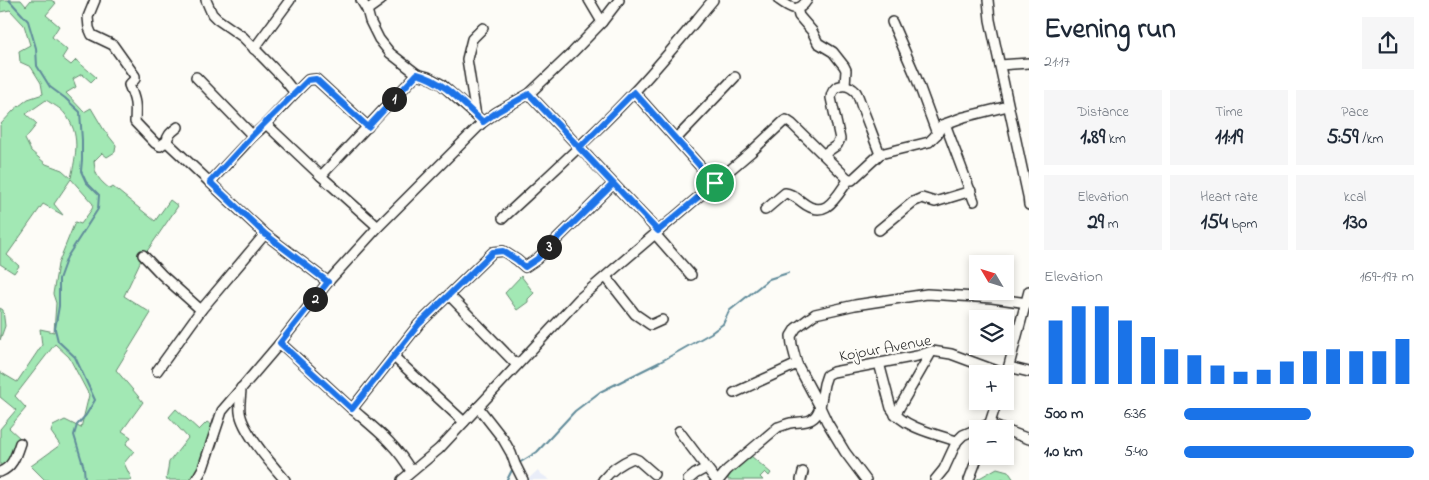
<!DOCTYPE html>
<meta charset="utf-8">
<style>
body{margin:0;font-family:"Indie Flower",sans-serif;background:#f6f6f7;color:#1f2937;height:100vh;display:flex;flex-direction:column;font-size:19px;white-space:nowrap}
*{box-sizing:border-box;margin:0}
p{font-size:16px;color:#747a83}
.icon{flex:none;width:28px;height:28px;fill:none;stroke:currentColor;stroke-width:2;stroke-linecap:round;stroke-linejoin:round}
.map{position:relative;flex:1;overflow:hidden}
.sheet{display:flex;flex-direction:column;background:#fff;width:400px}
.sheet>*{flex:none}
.needle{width:32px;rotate:308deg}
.controls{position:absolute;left:969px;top:255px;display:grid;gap:10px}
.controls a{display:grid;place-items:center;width:45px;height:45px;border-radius:0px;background:#fff;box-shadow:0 2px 8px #0003;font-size:25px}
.pin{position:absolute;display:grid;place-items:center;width:42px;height:42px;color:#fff;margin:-21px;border:2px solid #fff;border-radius:50%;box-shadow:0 1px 5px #0007}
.km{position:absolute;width:25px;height:25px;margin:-12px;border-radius:50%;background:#222;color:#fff;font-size:14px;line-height:25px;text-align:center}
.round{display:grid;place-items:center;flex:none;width:52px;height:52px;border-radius:0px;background:#f6f6f7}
.overview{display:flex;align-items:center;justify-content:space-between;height:85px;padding:0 15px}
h1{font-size:28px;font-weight:700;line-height:38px}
.stats{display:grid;grid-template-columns:repeat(3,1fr);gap:8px;height:85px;padding:5px 15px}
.stats div{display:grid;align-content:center;border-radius:0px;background:#f6f6f7;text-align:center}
.stats b{font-size:21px;font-weight:700}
.stats small{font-size:14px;font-weight:400}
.stats p{font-size:14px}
.chart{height:140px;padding:10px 15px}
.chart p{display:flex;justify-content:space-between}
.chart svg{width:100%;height:90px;margin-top:5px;stroke:#1a73e8;stroke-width:6}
ul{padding:0 15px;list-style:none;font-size:16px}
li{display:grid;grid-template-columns:80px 60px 1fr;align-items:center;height:38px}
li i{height:12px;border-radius:6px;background:#1a73e8}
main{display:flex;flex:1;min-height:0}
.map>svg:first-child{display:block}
</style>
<main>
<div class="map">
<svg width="1029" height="480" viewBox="0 0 1029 480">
<rect width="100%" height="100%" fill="#fdfcf7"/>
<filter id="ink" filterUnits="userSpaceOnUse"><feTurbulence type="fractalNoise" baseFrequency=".02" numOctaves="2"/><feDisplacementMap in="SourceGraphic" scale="10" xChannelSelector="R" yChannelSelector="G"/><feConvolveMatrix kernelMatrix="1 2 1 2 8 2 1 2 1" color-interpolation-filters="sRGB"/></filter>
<g filter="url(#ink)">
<polygon fill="#e9edf8" points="537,471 550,480 527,480"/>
<g fill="#a2e8b4" stroke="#668a70" fill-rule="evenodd">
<path d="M 0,0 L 21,0 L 26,6 L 31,0 L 51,0 L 56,3 L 46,15 L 59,26 L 52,37 L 67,50 L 62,58 L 71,65 L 76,60 L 96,77 L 91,82 L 82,74 L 73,79 L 76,87 L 66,93 L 84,112 L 91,108 L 104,130 L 116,145 L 115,152 L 107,157 L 102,153 L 94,161 C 95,176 99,180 110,189 L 113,187 L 155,221 L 170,200 L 178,206 L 141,260 L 124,296 L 151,313 L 116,370 L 143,402 L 122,431 L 131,437 L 126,444 L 134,451 L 124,463 L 132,480 L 45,480 L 31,466 L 60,445 L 51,432 L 53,426 L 65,420 L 81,428 L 89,395 L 69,357 L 55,344 L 15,396 L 26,408 L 9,428 L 21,439 L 9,460 L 0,467 L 0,429 L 16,410 L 0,397 L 0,372 L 17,382 L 42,345 L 40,329 L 54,332 L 56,303 L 53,294 L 58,264 L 75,222 L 81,224 L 92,209 L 93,204 L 71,179 L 54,204 L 63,215 L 43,204 L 7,255 L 19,266 L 14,273 L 0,264 L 0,125 L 14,110 L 28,99 L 43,94 L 41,83 L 31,67 L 20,62 L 19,51 L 30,45 L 24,25 L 10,10 L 0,12 ZM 46,100 C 52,104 61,108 65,114 C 81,134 76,155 71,178 L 62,170 L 46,164 L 31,151 L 25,139 L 37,124 L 26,114 Z"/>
<polygon points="521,276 534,293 528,299 528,302 517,310 505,293"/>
<polygon points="0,308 3,310 5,326 0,340"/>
<polygon points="176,409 199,430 207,422 218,429 193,480 166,480 169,462 188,438 169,417"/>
<polygon points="751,456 771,473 769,476 765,472 760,477 763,480 728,480 728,476"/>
<polygon points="997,468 1008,471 1014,480 976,480"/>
</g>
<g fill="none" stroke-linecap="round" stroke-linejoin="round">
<g stroke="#608b9a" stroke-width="2">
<polyline points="9,0 28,21 36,48 37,66 50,87 65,98 80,112 82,140 82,160 81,171 86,182 99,195 98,209 67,257 59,279 59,306 55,329 58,341 75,357 95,400 86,415 77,425 74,435 84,468 85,480"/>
<polyline points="519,463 537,452 575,411 600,392 660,362 711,333 723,324 729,311 769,279 788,273"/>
<polyline points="507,480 513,468"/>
</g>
<g stroke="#2b2b2b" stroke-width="12">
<g id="minor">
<path d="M 95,0 L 88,17 L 89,28 L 92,35 L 113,45 L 135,76 L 135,79 L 129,85 C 136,101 136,105 135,122 L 155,143 L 160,146 L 167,141"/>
<polyline points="206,0 212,14 217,19 243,37 283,78 295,93 266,124 321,176 378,227"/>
<polyline points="361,0 367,10 370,21 379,39 390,53 417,74 428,77 441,84 483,122"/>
<polyline points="589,0 602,22"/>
<path d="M 779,0 C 790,8 798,14 807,0"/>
<polyline points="988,0 990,20 1028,196 1029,205"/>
<polyline points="797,8 799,16 812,31 818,43 833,52 844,66 846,70 845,85"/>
<polyline points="367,10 381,0"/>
<polyline points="892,22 916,77 937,134"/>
<polyline points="254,49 290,0"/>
<polyline points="1000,65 1029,63"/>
<polyline points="196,77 253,136"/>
<polyline points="634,92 715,183"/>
<polyline points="295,93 308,80 316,79 368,127"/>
<polyline points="529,94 658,231"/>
<polyline points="476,116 467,59 472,39 483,28"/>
<polyline points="942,125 947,129 974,201"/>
<path d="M 178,127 C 173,131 165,136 168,143 L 265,234 L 328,282"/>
<polyline points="676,139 735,77"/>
<path d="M 824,154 L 837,145 L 840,139 L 831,98 C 832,84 847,82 856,92 C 859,97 861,105 863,110 C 869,125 874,139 880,154"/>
<polyline points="321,176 417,74"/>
<polyline points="210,182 253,136 266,124"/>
<path d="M 765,210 L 785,193 C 793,194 796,198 802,202 C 826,221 836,197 849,179"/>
<path d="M 503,218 C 547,177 592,137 633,93 C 661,64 687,31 713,0"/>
<polyline points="879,230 913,202 922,198 935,202 971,191"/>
<polyline points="655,234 691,275"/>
<polyline points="143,255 162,275 201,310"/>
<polyline points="606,277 635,314 651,325 662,320"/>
<polyline points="449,295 517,365"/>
<path d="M 280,343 C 304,364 327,386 351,408 C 374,428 396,444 411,471"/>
<polyline points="393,356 464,422"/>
<path d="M 879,363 L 891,408 C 901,427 938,435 957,441"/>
<polyline points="1009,367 1029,372"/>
<polyline points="157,371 201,310 265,234"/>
<polyline points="1005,380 1029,291"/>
<path d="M 241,388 C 241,396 239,404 240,412 C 242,431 272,465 285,480"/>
<polyline points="734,393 797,364"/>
<polyline points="478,407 503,439 511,453 515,464 523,480"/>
<polyline points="352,409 419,324 493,252 503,251 517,260 525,267 537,259 613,184"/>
<polyline points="895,415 932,351"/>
<polyline points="988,429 997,401"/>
<polyline points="1005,430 1029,439"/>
<polyline points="679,431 716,480"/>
<path d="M 0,472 C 13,467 16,455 20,443"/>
<polyline points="196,480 203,468 222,411 280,343 328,282 378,227 483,122 497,112 529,94 573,52 602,22 619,0"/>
<polyline points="402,480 439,449 579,299 751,152 783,122 786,120 792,124 847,178 852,180 880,154 929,142 937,134 942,125 964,117 1008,106"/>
<path d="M 603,480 C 611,470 621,463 633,458 L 638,460 L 654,474"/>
<polyline points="688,480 695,474 706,468"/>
<path d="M 719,480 L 727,470 L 778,427 C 782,426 786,424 790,423 C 804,421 815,424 820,407 L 797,364 L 792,345 L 791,336 L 796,328 L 815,314 L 855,305 L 927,294 L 992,298 L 1027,303"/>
<polyline points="801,480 803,472"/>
<polyline points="866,480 845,452 827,422 820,407 824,384 827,375 833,372 917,356 932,351 951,354 1005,374"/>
<polyline points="935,480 944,469 957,441 963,435 989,424 1002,429"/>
<polyline points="969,480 978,456"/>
</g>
</g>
<use href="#minor" stroke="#fdfcf7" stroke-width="9"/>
</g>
</g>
<g fill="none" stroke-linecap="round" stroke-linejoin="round" filter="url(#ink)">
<g stroke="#fff" stroke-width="10">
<path id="route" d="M 715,183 L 658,231 L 529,94 L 497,112 L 483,122 C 463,104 444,81 417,74 L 368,127 L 316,79 L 308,80 L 252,136 L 210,182 L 265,234 L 328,282 L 280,343 L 352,409 L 419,324 L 493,252 L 503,251 L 517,260 L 525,267 L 537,259 L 613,184 L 579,148 L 634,92 L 715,183"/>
</g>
<use href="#route" stroke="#1a73e8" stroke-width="6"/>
</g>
<g text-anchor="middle" stroke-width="4" stroke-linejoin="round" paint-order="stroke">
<g font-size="16" fill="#2b2b2b" stroke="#fdfcf7">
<text transform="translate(885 347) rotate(-10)" y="6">Kojour Avenue</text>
</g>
</g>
</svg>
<div class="controls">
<a><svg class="needle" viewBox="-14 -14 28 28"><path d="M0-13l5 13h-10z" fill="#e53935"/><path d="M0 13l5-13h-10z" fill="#747a83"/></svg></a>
<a><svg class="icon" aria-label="layers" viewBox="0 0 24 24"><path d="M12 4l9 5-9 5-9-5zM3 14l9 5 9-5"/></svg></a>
<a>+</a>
<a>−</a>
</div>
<div class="pin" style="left:715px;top:183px;background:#1e9e55"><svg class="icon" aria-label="arrive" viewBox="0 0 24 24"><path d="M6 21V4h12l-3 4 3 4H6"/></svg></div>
<b class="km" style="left:394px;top:99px">1</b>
<b class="km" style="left:315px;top:299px">2</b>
<b class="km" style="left:549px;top:247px">3</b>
</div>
<section class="sheet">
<div class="overview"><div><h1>Evening run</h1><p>21:17</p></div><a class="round"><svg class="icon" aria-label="share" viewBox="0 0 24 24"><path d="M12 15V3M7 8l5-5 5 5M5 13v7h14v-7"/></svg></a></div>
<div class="stats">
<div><p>Distance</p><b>1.89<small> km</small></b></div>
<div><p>Time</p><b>11:19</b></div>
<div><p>Pace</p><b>5:59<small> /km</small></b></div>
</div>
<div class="stats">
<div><p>Elevation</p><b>29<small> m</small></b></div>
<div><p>Heart rate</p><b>154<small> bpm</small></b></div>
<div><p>kcal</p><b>130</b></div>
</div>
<div class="chart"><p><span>Elevation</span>169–197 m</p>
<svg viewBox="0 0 160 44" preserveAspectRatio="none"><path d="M5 44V13M15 44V6M25 44V6M35 44V13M45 44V21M55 44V27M65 44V30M75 44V35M85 44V38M95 44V37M105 44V33M115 44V28M125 44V27M135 44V28M145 44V28M155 44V22"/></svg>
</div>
<ul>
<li><b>500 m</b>6:36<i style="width:55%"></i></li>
<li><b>1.0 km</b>5:40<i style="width:100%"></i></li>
</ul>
</section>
</main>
